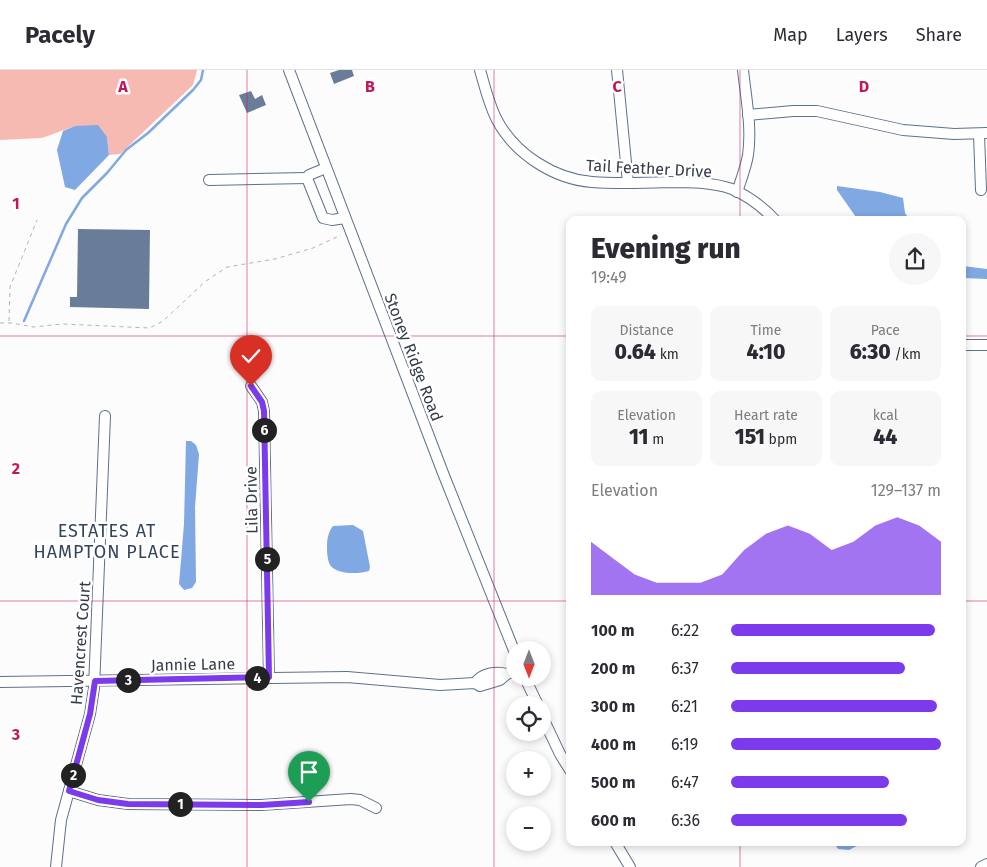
<!DOCTYPE html>
<meta charset="utf-8">
<style>
body{margin:0;font-family:"Fira Sans",sans-serif;background:#f7f7f7;color:#2b2b33;height:100vh;display:flex;flex-direction:column;font-size:19px;white-space:nowrap}
*{box-sizing:border-box;margin:0}
p{font-size:16px;color:#7c7c81}
.icon{flex:none;width:28px;height:28px;fill:none;stroke:currentColor;stroke-width:2;stroke-linecap:round;stroke-linejoin:round}
.map{position:relative;flex:1;overflow:hidden}
.drawer{position:absolute;left:566px;top:146px;width:400px;height:630px;display:flex;flex-direction:column;background:#fff;border-radius:10px;box-shadow:0 2px 8px #0003}
.drawer>*{flex:none}
.needle{width:32px;rotate:180deg}
.controls{position:absolute;left:506px;top:571px;display:grid;gap:10px}
.controls a{display:grid;place-items:center;width:45px;height:45px;border-radius:50%;background:#fff;box-shadow:0 2px 8px #0003;font-size:25px}
.pin{position:absolute;display:grid;place-items:center;width:42px;height:42px;color:#fff;margin:-51px -21px;border-radius:50% 50% 50% 0;rotate:-45deg;box-shadow:0 0 5px #0007}
.pin .icon{rotate:45deg}
.km{position:absolute;width:25px;height:25px;margin:-12px;border-radius:50%;background:#222;color:#fff;font-size:14px;line-height:25px;text-align:center}
.round{display:grid;place-items:center;flex:none;width:52px;height:52px;border-radius:26px;background:#f7f7f7}
.overview{display:flex;align-items:center;justify-content:space-between;height:85px;padding:0 25px}
h1{font-size:28px;font-weight:800;line-height:38px}
.metrics{display:grid;grid-template-columns:repeat(3,1fr);gap:8px;height:85px;padding:5px 25px}
.metrics div{display:grid;align-content:center;border-radius:10px;background:#f7f7f7;text-align:center}
.metrics b{font-size:21px;font-weight:800}
.metrics small{font-size:14px;font-weight:400}
.metrics p{font-size:14px}
.chart{height:140px;padding:10px 25px}
.chart p{display:flex;justify-content:space-between}
.chart svg{width:100%;height:90px;margin-top:5px;fill:#7c3aed;opacity:.7}
ul{padding:0 25px;list-style:none;font-size:16px}
li{display:grid;grid-template-columns:80px 60px 1fr;align-items:center;height:38px}
li i{height:12px;border-radius:6px;background:#7c3aed}
header{display:flex;align-items:center;gap:30px;box-sizing:border-box;height:70px;padding:0 25px;background:#fff;border-bottom:1px solid #e1e1e2}
header strong{font-size:24px}
nav{display:flex;gap:28px;margin-inline-start:auto;font-size:18px}
.map>svg:first-child{display:block}
</style>
<header>
<strong>Pacely</strong>
<nav><a>Map</a><a>Layers</a><a>Share</a></nav>
</header>
<div class="map">
<svg width="987" height="797" viewBox="0 0 987 797">
<rect width="100%" height="100%" fill="#fcfcfc"/>
<polygon fill="#f7bab2" points="0,0 197,0 193,15 120,84 109,85 107,67 75,56 42,68 0,70"/>
<g fill="#80a8e2">
<polygon points="98,55 107,67 109,85 75,120 65,117 57,80 63,61 75,56"/>
<polygon points="837,116 880,122 903,128 905,143 910,150 858,150 837,120"/>
<polygon points="963,196 987,199 987,209 963,208"/>
<polygon points="186,371 191,371 196,375 199,384 195,437 196,512 192,518 184,520 179,514 184,454"/>
<path d="M 353,455 L 363,461 L 370,497 L 369,501 C 359,504 337,505 330,495 C 327,489 327,481 327,475 C 327,468 329,461 333,456 Z"/>
<polygon points="834,773 863,773 849,780 838,779"/>
</g>
<g fill="none" stroke-linecap="round" stroke-linejoin="round">
<polyline stroke="#80a8e2" stroke-width="2.5" points="24,251 66,154 82,128 107,103 126,80 148,63 193,20 201,10 203,0"/>
</g>
<g fill="#6a7d98">
<polygon points="339,0 352,0 354,6 334,14 330,3"/>
<polygon points="251,21 255,29 262,25 266,35 247,43 239,25"/>
<polygon points="78,159 150,160 149,239 70,237 70,227 77,227"/>
</g>
<g fill="none" stroke-linecap="round" stroke-linejoin="round">
<g stroke="#5e718c" stroke-width="12">
<g id="minor">
<polyline points="289,0 443,403 515,583"/>
<path d="M 480,0 C 485,17 489,35 497,50 C 515,84 554,109 592,112 C 617,114 643,113 668,112 C 689,112 712,112 732,119 C 748,126 763,137 775,150"/>
<polyline points="617,0 628,113"/>
<polyline points="748,45 793,41 817,41 903,60 954,64 987,63"/>
<polyline points="979,64 981,120"/>
<polyline points="326,98 309,105 307,108 323,148 332,150 345,148"/>
<polyline points="209,110 307,108"/>
<path d="M 737,122 C 741,110 746,97 748,85 C 752,57 746,28 743,0"/>
<polyline points="962,275 987,275"/>
<polyline points="251,316 262,332 264,341 269,607"/>
<polyline points="525,608 538,635"/>
<polyline points="0,612 347,607 440,615 475,613 480,616 500,610 507,604 515,601"/>
<path d="M 475,613 C 482,603 496,601 507,604"/>
<polyline points="542,646 560,684 570,700"/>
<polyline points="69,721 98,730 128,734 261,735 351,729 360,730 376,738"/>
<polyline points="615,772 630,797"/>
<polyline points="56,797 61,750 90,644 94,618 105,346"/>
<polyline points="981,797 987,794"/>
</g>
</g>
<g stroke="#b1b4b9" stroke-width="1" stroke-dasharray="4 4" stroke-linecap="butt">
<polyline points="9,251 10,217 37,150"/>
<polyline points="0,253 12,253 33,257 62,254 150,258 163,251 206,211 227,197 275,189 313,178 341,165"/>
</g>
<use href="#minor" stroke="#fff" stroke-width="10"/>
</g>
<g fill="none" stroke-linecap="round" stroke-linejoin="round">
<g stroke="#fff" stroke-width="10">
<polyline id="route" points="251,316 262,332 264,341 269,607 95,611 90,644 69,721 98,730 128,734 262,735 309,732"/>
</g>
<use href="#route" stroke="#7c3aed" stroke-width="6"/>
</g>
<path fill="none" stroke="#c2185b" stroke-width="1" stroke-opacity="0.55" d="M 247,0 L 247,797M 494,0 L 494,797M 740,0 L 740,150M 0,266 L 570,266M 962,266 L 987,266M 0,531 L 570,531M 962,531 L 987,531M 740,772 L 740,797"/>
<g text-anchor="middle" stroke-width="5" stroke-linejoin="round" paint-order="stroke">
<g font-size="16" fill="#333c48" stroke="#fff">
<text transform="translate(649 98) rotate(3)" y="6">Tail Feather Drive</text>
<text transform="translate(414 287) rotate(69)" y="6">Stoney Ridge Road</text>
<text transform="translate(251 430) rotate(-91)" y="6">Lila Drive</text>
<text transform="translate(80 573) rotate(-86)" y="6">Havencrest Court</text>
<text transform="translate(193 594) rotate(-1)" y="6">Jannie Lane</text>
</g>
<g font-size="18" letter-spacing="1" fill="#33445d" stroke="#fff">
<text x="107" y="467">ESTATES AT<tspan x="107" dy="21">HAMPTON PLACE</tspan></text>
</g>
</g>
<g font-size="16" text-anchor="middle" font-weight="bold" fill="#c2185b" stroke="#fff" stroke-width="5" stroke-linejoin="round" paint-order="stroke">
<text x="123" y="22">A</text>
<text x="370" y="22">B</text>
<text x="617" y="22">C</text>
<text x="864" y="22">D</text>
<text x="16" y="139">1</text>
<text x="16" y="404">2</text>
<text x="16" y="670">3</text>
</g>
</svg>
<div class="controls">
<a><svg class="needle" viewBox="-14 -14 28 28"><path d="M0-13l5 13h-10z" fill="#e53935"/><path d="M0 13l5-13h-10z" fill="#7c7c81"/></svg></a>
<a><svg class="icon" aria-label="locate" viewBox="0 0 24 24"><circle cx="12" cy="12" r="6"/><path d="M12 2v4M12 18v4M2 12h4M18 12h4"/></svg></a>
<a>+</a>
<a>−</a>
</div>
<div class="pin" style="left:309px;top:732px;background:#1e9e55"><svg class="icon" aria-label="arrive" viewBox="0 0 24 24"><path d="M6 21V4h12l-3 4 3 4H6"/></svg></div>
<div class="pin" style="left:251px;top:316px;background:#d93025"><svg class="icon" aria-label="check" viewBox="0 0 24 24"><path d="M5 12l5 5 9-10"/></svg></div>
<b class="km" style="left:180px;top:734px">1</b>
<b class="km" style="left:73px;top:705px">2</b>
<b class="km" style="left:128px;top:610px">3</b>
<b class="km" style="left:257px;top:608px">4</b>
<b class="km" style="left:267px;top:489px">5</b>
<b class="km" style="left:264px;top:360px">6</b>
<section class="drawer">
<div class="overview"><div><h1>Evening run</h1><p>19:49</p></div><a class="round"><svg class="icon" aria-label="share" viewBox="0 0 24 24"><path d="M12 15V3M7 8l5-5 5 5M5 13v7h14v-7"/></svg></a></div>
<div class="metrics">
<div><p>Distance</p><b>0.64<small> km</small></b></div>
<div><p>Time</p><b>4:10</b></div>
<div><p>Pace</p><b>6:30<small> /km</small></b></div>
</div>
<div class="metrics">
<div><p>Elevation</p><b>11<small> m</small></b></div>
<div><p>Heart rate</p><b>151<small> bpm</small></b></div>
<div><p>kcal</p><b>44</b></div>
</div>
<div class="chart"><p><span>Elevation</span>129–137 m</p>
<svg viewBox="0 0 160 44" preserveAspectRatio="none"><path d="M0 44V18L10 26L20 34L30 38L40 38L50 38L60 34L70 22L80 14L90 10L100 14L110 22L120 18L130 10L140 6L150 10L160 18V44z"/></svg>
</div>
<ul>
<li><b>100 m</b>6:22<i style="width:97%"></i></li>
<li><b>200 m</b>6:37<i style="width:83%"></i></li>
<li><b>300 m</b>6:21<i style="width:98%"></i></li>
<li><b>400 m</b>6:19<i style="width:100%"></i></li>
<li><b>500 m</b>6:47<i style="width:75%"></i></li>
<li><b>600 m</b>6:36<i style="width:84%"></i></li>
</ul>
</section>
</div>
